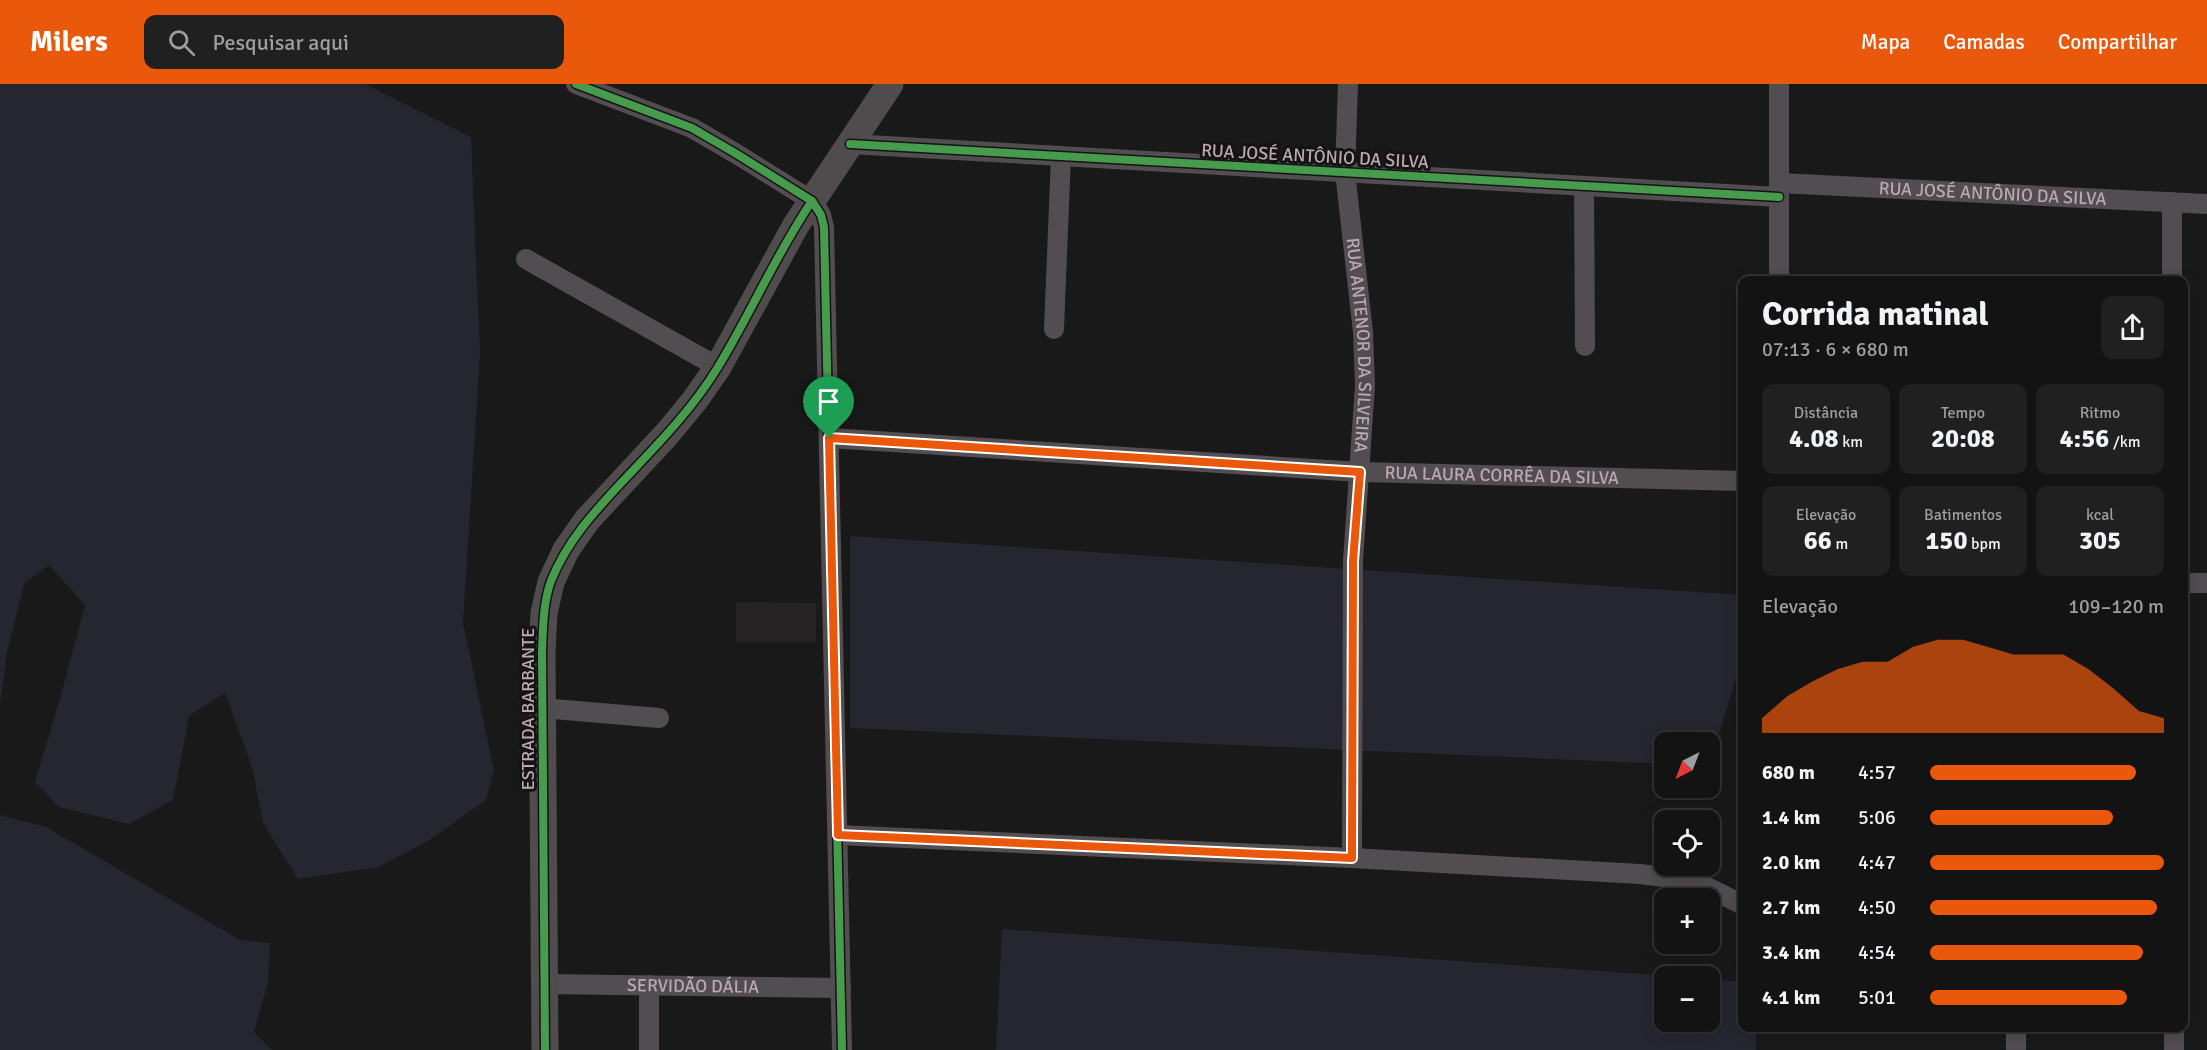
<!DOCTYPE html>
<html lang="pt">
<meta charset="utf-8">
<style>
body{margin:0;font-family:Signika,sans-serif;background:#202021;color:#f1f3f6;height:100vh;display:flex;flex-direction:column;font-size:22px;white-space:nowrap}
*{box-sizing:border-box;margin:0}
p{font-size:20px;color:#9d9ea0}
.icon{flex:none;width:33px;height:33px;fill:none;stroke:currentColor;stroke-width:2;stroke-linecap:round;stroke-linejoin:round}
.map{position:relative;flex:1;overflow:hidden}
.details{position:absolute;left:1738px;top:192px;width:450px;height:756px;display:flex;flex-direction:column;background:#131313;border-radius:12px;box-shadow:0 3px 15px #0003,0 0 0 2px #323233}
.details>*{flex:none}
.needle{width:39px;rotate:222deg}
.tools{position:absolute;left:1654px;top:648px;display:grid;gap:12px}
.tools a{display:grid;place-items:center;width:66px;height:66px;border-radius:12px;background:#131313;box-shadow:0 3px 15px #0003,0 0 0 2px #323233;font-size:30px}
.pin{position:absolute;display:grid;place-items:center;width:51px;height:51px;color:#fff;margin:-62px -26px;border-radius:50% 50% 50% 0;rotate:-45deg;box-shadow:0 0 6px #0007}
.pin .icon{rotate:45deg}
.round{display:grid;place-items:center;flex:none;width:63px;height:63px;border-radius:12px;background:#202021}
.summary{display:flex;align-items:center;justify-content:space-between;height:102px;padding:0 24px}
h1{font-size:33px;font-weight:800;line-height:45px}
.metrics{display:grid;grid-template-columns:repeat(3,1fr);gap:9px;height:102px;padding:6px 24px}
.metrics div{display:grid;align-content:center;border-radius:12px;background:#202021;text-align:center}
.metrics b{font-size:26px;font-weight:800}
.metrics small{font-size:16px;font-weight:400}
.metrics p{font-size:16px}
.chart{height:168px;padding:12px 24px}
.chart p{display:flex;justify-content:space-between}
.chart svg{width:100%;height:108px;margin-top:6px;fill:#ea580c;opacity:.7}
ul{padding:0 24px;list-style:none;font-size:20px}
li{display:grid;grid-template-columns:96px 72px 1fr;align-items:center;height:45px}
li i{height:15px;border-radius:8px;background:#ea580c}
header{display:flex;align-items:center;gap:36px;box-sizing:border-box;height:84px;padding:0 30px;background:#ea580c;color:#fff}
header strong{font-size:28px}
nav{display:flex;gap:33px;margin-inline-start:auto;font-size:21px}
.search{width:420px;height:54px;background:#202021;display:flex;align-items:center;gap:15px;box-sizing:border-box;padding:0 21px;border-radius:12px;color:#9d9ea0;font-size:22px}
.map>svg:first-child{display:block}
</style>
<header>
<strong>Milers</strong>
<div class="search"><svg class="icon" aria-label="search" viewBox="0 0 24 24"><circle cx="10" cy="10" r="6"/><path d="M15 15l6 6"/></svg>Pesquisar aqui</div>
<nav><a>Mapa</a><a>Camadas</a><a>Compartilhar</a></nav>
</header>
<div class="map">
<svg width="2207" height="966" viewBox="0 0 2207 966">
<rect width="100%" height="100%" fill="#191919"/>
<polygon fill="#252323" points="736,518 816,519 816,558 736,558"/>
<g fill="#25262f">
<polygon points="0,0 365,0 471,53 480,268 463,539 494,687 486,716 430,756 378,783 298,795 263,739 252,683 225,609 189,632 173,716 129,740 59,723 35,698 61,611 85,521 49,481 24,500 7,568 0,621"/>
<polygon points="850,452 1743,511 1743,571 1710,679 1710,658 1665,658 1665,680 850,644"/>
<polygon points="0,731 46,743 240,856 270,859 268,899 254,948 272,966 0,966"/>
<polygon points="1002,845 1671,892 1665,892 1665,938 1710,938 1710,895 1743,898 1743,944 1756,944 1756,966 996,966"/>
</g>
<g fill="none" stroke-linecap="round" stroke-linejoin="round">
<g stroke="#524d50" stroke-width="20">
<polyline points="576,0 692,44 735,69 812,117 821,131 824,143 842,966"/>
<path id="s1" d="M 1348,0 L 1345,88 L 1363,248 L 1365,301 L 1353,477 L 1352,774"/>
<polyline points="1779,0 1779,196"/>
<polyline points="850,60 1779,113"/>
<path id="s2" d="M 1779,99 L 2207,120"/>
<polyline points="1584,102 1585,262"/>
<polyline points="2172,118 2172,196"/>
<polyline points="526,175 718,283"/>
<polyline points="1054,245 1061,72"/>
<path id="s3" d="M 829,354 L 1360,388 L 1743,397"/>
<polyline points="2184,499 2207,499"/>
<polyline points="542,624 659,634"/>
<polyline points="838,751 1352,774 1640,790 1680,795 1703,801 1743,821"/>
<path id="s4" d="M 545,900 L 841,904"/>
<polyline points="649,901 649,966"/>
<polyline points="2016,944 2016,966"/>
<polyline points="2174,944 2174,966"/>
</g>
<polyline stroke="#504c4e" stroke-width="27" points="545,966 542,568 544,529 551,498 566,466 587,436 667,350 695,316 718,283 796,141 890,0"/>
<g stroke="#151313" stroke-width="11">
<g id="cycleway">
<polyline points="576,0 692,44 735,69 812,117 821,131 824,143 842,966"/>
<polyline points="850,60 1779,113"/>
<path d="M 545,966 L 542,568 C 543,544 543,519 551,497 C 567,457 594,428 622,398 C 656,362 692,326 718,283 C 751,229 776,170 812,117"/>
</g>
</g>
<use href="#cycleway" stroke="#469c4c" stroke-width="8"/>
</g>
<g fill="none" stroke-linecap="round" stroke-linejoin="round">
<g stroke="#fff" stroke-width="12">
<polygon id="route" points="829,354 1360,388 1353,477 1352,774 838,751"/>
</g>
<use href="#route" stroke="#ea580c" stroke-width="8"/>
</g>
<g text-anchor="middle" stroke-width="6" stroke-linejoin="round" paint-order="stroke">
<g font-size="18" fill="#bba9b2" stroke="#151313">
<text transform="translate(1315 72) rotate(3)" y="6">RUA JOSÉ ANTÔNIO DA SILVA</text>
<text dy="6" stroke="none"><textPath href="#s2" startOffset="214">RUA JOSÉ ANTÔNIO DA SILVA</textPath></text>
<text dy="6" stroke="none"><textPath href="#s1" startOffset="262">RUA ANTENOR DA SILVEIRA</textPath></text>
<text dy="6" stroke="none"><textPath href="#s3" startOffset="674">RUA LAURA CORRÊA DA SILVA</textPath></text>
<text transform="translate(528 625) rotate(-90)" y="6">ESTRADA BARBANTE</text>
<text dy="6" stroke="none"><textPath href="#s4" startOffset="148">SERVIDÃO DÁLIA</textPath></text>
</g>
</g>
</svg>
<div class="tools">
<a><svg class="needle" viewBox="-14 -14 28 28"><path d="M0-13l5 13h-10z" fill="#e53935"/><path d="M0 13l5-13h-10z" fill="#9d9ea0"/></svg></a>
<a><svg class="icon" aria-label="locate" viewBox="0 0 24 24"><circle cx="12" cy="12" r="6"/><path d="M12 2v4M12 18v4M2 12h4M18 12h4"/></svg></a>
<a>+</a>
<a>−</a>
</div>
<div class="pin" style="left:829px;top:354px;background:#1e9e55"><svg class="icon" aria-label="arrive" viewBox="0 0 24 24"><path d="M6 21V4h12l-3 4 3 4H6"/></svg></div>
<section class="details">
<div class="summary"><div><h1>Corrida matinal</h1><p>07:13 · 6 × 680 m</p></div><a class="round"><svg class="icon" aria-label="share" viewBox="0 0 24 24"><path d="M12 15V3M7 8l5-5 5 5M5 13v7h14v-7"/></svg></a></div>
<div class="metrics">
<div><p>Distância</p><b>4.08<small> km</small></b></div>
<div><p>Tempo</p><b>20:08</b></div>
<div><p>Ritmo</p><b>4:56<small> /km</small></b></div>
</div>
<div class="metrics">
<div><p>Elevação</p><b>66<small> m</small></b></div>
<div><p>Batimentos</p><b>150<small> bpm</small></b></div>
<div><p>kcal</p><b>305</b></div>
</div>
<div class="chart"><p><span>Elevação</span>109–120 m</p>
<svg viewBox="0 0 160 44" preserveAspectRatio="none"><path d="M0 44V38L10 29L20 23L30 18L40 15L50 15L60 9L70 6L80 6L90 9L100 12L110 12L120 12L130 18L140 26L150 35L160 38V44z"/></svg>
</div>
<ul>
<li><b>680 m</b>4:57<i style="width:88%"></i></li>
<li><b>1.4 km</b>5:06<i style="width:78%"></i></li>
<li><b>2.0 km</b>4:47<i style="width:100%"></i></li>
<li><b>2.7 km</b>4:50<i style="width:97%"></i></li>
<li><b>3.4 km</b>4:54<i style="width:91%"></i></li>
<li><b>4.1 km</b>5:01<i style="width:84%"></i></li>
</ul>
</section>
</div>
